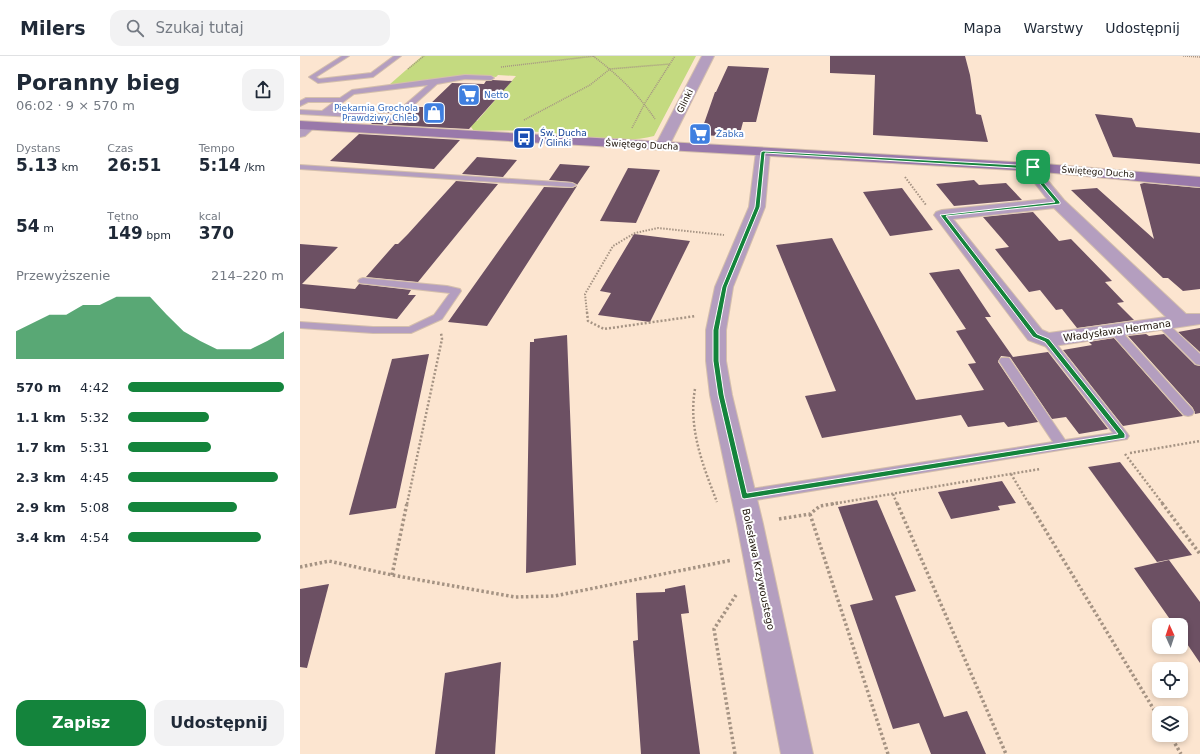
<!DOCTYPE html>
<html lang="pl">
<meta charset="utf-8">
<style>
body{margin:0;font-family:"DejaVu Sans",sans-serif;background:#f2f2f3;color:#1f2937;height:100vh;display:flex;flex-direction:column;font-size:15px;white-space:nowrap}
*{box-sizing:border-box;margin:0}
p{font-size:13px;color:#747a83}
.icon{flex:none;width:22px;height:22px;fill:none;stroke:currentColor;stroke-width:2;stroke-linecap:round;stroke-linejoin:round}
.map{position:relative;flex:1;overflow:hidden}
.side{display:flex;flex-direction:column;background:#fff;width:300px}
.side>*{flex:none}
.needle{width:26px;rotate:357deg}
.tools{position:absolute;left:852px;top:562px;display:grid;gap:8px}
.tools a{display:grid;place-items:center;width:36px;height:36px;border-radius:8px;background:#fff;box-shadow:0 2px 6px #0003;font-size:20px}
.pin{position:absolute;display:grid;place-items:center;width:34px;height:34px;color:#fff;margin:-17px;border-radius:8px;box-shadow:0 2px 6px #0006}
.round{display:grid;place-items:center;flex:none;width:42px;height:42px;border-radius:12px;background:#f2f2f3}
.summary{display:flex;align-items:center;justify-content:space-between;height:68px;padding:0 16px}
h1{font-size:22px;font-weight:700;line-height:30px}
.figures{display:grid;grid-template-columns:repeat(3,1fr);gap:6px;height:68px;padding:4px 16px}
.figures div{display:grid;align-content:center}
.figures b{font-size:17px;font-weight:700}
.figures small{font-size:11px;font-weight:400}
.figures p{font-size:11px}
.chart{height:112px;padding:8px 16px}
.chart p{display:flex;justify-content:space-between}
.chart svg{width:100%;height:72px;margin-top:4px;fill:#14843c;opacity:.7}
.button{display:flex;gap:8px;margin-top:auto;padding:8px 16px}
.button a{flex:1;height:46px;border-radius:12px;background:#14843c;color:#fff;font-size:16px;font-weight:700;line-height:46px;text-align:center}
.button a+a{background:#f2f2f3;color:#1f2937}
ul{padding:0 16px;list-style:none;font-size:13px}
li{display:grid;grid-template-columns:64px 48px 1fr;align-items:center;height:30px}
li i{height:10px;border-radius:5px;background:#14843c}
header{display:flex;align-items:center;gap:24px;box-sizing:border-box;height:56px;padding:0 20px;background:#fff;border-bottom:1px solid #e0e1e3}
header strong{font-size:19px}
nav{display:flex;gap:22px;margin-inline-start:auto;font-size:14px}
.search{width:280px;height:36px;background:#f2f2f3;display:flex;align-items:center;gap:10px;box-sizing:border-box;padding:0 14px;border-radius:12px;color:#747a83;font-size:15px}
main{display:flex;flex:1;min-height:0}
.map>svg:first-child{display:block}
</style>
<header>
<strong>Milers</strong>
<div class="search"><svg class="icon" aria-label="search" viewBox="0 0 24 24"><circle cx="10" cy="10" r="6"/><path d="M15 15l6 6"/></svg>Szukaj tutaj</div>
<nav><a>Mapa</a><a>Warstwy</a><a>Udostępnij</a></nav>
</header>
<main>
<section class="side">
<div class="summary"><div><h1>Poranny bieg</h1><p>06:02 · 9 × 570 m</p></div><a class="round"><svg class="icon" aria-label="share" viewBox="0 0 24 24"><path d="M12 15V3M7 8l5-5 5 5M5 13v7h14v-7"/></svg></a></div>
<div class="figures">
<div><p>Dystans</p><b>5.13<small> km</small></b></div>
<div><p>Czas</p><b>26:51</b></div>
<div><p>Tempo</p><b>5:14<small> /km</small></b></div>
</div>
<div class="figures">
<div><b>54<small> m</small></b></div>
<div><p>Tętno</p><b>149<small> bpm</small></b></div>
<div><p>kcal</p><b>370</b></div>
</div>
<div class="chart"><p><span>Przewyższenie</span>214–220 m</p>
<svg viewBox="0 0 160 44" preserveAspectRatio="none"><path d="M0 44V27L10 22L20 17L30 17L40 11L50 11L60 6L70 6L80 6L90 17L100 27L110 33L120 38L130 38L140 38L150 33L160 27V44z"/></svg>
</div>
<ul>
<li><b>570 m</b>4:42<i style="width:100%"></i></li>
<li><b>1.1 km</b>5:32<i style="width:52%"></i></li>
<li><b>1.7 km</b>5:31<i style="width:53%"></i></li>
<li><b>2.3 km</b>4:45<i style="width:96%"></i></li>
<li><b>2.9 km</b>5:08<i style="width:70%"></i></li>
<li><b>3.4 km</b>4:54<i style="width:85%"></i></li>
</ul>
<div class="button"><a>Zapisz</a><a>Udostępnij</a></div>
</section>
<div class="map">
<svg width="900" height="698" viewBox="0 0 900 698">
<rect width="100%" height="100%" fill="#fce5d0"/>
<path fill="#c4da80" d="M 122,0 L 396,0 L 354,80 C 326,88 280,80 250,77 C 225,74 199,74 174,75 L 171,71 L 173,65 L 177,65 L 216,20 L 198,19 L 196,21 L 178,19 L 89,29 Z"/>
<g fill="#6c5063">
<polygon points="530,0 665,0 670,19 676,58 681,59 688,86 573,79 575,19 530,17"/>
<polygon points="428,10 469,12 456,66 443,66 439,81 400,79 415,36 416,36"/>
<polygon points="193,24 212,25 169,73 71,68 75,64 85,64 85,66 91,68 99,64 114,51 127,51 152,27 184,28 186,25"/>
<polygon points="90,50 101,50 92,57 82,57"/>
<polygon points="795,58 832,62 836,71 900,77 900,108 813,101"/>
<polygon points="59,78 160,84 134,113 30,105"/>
<polygon points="177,101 217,104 203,121 162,118"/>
<polygon points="260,108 290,110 277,129 272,126 249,124"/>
<polygon points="328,112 360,114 336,167 300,165"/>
<polygon points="674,124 679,129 706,127 722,144 654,150 636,128"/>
<polygon points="156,125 198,128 118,226 66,221 95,188 98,188 108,178"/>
<polygon points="844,127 900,132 900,233 883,235 868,222 863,222 771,134 797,132 854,183 840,128"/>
<polygon points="277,130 187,270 148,266 244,131 272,132"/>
<polygon points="602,132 633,174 590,180 563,136"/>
<polygon points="733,156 759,185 771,183 812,225 805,226 824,246 817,247 834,264 777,272 762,253 756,254 740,234 729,236 695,193 709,191 683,161"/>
<polygon points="334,178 390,185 350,266 298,259 311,237 300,235"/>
<polygon points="532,182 616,344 684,334 668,308 676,307 656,275 666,273 629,217 659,213 691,261 685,261 713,301 748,296 808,373 779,378 766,361 752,363 710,301 701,300 698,306 738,366 708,371 704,366 668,371 661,359 522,382 505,340 536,335 476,189"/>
<polygon points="0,188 38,191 2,228 55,233 59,228 111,234 108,239 116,239 97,263 0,252"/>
<polygon points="900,272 900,296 878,276"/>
<polygon points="846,278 849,280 864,278 895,309 900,310 900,357 895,358 893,352 828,280"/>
<polygon points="267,279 276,509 226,517 230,286 234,286 234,283"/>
<polygon points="814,282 883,360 823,370 763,294 792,289 789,286"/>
<polygon points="129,298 96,452 49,459 92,303"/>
<polygon points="820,406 892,499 857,506 788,411"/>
<polygon points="702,425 716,447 698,450 700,454 651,463 638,436"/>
<polygon points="577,444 616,535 595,540 644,661 667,655 686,698 631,698 619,667 593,673 550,549 573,544 538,451"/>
<polygon points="869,504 900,546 900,607 881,579 881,569 874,569 834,512"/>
<polygon points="29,528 7,612 0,611 0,533"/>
<polygon points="385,529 389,557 381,558 400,698 341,698 333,585 338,584 336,537 365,536 365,533"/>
<polygon points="201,606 195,698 135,698 145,617"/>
</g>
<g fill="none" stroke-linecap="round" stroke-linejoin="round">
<g stroke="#d4bfac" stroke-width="2">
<g id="service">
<polygon points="42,0 49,0 16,21 19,23 71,17 94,0 101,0 73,21 18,27 9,21"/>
<path d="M 165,19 L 191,20 L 194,22 L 191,24 L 165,23 L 137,28 L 98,63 L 90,67 L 86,65 L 88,63 L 0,58 L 0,54 L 22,55 L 34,46 L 8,46 L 0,50 L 0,45 L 6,42 L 40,42 L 52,34 ZM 128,29 L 93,59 L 31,55 L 54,38 Z"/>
<polygon points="0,109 272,127 276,129 272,131 0,113"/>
<polygon points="63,222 147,230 160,233 161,235 142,263 111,277 73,277 0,272 0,266 73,271 109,271 134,259 150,237 60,227 58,225 60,223"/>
<polygon points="862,265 866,266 900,298 900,309 896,308 858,270 857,268"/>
<polygon points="815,272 819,273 892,353 894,356 892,359 888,360 884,359 811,277 810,275 811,273"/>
<polygon points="747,280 751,281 827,377 829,380 827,383 444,446 439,444 437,440 439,436 444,434 753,386 699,305 701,302 709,302 765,384 813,377 743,287 742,284 743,281"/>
</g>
</g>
<g stroke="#d4bfac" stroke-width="2">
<g id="minor">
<polygon points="402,0 414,0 369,90 367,93 362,94 357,93 355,90"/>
<polygon points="9,66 14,67 16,70 5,80 0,81 0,70"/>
<polygon points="463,92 468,93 470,96 465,151 433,231 426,274 426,305 432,339 463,468 513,698 481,698 437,468 410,339 406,305 406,274 415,231 449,151 456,96 458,93"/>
<path d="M 733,107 L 738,108 L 744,120 L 764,144 L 886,258 L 900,258 L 900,268 L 747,291 L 728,284 L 634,159 L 636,156 L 642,154 L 747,143 L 730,121 L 726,111 L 728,108 ZM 754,152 L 866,261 L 749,277 L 742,274 L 653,163 Z"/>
</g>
</g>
<g stroke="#d4bfac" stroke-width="2">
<polygon id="secondary" points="0,65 733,107 900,121 900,131 733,115 0,73"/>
</g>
<g stroke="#a59383" stroke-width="1.5" stroke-dasharray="1 1" stroke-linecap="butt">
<path d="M 293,0 C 317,18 338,38 355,63"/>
<polyline points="883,0 900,1"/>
<polyline points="201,11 295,0"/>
<polyline points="108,13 124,0"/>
<polyline points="224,64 290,29 310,13 370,8"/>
<polyline points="332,72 345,47 375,0"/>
</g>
<g stroke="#a59383" stroke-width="2" stroke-dasharray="1.5 1.5" stroke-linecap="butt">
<polyline points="605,121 626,149"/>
<polyline points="287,257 285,238 313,190 335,177 358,172 424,179"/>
</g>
<g stroke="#a59383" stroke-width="2.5" stroke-dasharray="2 2" stroke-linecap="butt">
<polyline points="287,256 288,265 304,273 396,260"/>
<path d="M 395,333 C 388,372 403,410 417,446"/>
<polyline points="830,397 900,385"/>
<polyline points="825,398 863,448"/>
<polyline points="711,418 729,448"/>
<polyline points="593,438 597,448"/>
<polyline points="107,448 142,283 141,277"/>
<polyline points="532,448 740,413"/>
</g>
<g stroke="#a59383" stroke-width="3.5" stroke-dasharray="2.5 2.5" stroke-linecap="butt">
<polyline points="597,447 706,698"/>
<polyline points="729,447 859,662"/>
<polyline points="862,447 900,498"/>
<polyline points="510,458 588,698"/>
<polyline points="479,463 510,458 520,450 538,447"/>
<polyline points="0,511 29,505 92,519 215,541 255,540 432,504"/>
<polyline points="92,519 107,447"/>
<polyline points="870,679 881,698"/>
<polyline points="435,698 414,573 436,539"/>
</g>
<use href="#service" fill="#b49ebf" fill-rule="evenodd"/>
<use href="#minor" fill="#b49ebf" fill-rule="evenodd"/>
<use href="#secondary" fill="#9979aa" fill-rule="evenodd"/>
</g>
<path fill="#14843c" stroke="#fff" fill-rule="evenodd" d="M 463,95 L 735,110 L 739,121 L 760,146 L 760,148 L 646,160 L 737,278 L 749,283 L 825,378 L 825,382 L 444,443 L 442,442 L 418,339 L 413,305 L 413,274 L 422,231 L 455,151 L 461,96 ZM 465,97 L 731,113 L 735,122 L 755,146 L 640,159 L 733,281 L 745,286 L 818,378 L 447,437 L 424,339 L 419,305 L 419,274 L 427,231 L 460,151 Z"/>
<defs>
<g id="supermarket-square" transform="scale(1.15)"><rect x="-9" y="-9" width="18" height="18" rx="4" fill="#3f7fe0" stroke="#fff"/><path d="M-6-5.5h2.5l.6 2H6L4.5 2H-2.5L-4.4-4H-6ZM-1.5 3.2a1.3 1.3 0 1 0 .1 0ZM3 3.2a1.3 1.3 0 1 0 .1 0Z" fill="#fff"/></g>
<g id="shop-square" transform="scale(1.15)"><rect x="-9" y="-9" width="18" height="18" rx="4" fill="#3f7fe0" stroke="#fff"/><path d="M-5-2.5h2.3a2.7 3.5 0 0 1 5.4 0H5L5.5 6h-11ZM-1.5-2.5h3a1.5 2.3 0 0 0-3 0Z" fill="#fff"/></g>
<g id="bus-square" transform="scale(1.15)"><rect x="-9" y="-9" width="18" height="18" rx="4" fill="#1a4fb4" stroke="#fff"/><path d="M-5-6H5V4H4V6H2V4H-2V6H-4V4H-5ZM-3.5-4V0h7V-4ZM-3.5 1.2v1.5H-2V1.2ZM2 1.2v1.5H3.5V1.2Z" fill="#fff"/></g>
</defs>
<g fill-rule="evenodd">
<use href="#supermarket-square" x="169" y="39"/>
<use href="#shop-square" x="134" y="57"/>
<use href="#supermarket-square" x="400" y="78"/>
<use href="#bus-square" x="224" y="82"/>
</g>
<g text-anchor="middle" stroke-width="4" stroke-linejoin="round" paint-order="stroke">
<g font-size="9" fill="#366cbe" stroke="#fff" text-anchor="start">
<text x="184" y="42">Netto</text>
<text x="118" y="55" text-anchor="end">Piekarnia Grochola<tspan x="118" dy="10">Prawdziwy Chleb</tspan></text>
<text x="416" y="81">Żabka</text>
</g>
<g font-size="9" fill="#1e140a" stroke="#fff">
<text transform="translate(385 45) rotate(-63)" y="3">Glinki</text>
<text transform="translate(342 89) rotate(3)" y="3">Świętego Ducha</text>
<text transform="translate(798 116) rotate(4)" y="3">Świętego Ducha</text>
</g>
<g font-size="9" fill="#164399" stroke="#fff" text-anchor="start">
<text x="240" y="80">Św. Ducha<tspan x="240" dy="10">/ Glinki</tspan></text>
</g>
<g font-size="10" fill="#1e140a" stroke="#fff">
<text transform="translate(817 274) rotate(-8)" y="4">Władysława Hermana</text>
<text transform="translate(459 513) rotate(78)" y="4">Bolesława Krzywoustego</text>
</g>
</g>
</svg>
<div class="tools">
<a><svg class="needle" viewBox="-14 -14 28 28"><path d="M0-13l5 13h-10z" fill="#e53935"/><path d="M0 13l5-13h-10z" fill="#747a83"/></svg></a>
<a><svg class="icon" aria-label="locate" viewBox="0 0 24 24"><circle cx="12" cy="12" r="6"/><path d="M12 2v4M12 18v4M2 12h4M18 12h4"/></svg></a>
<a><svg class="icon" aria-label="layers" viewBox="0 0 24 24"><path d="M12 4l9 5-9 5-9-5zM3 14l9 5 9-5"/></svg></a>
</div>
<div class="pin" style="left:733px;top:111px;background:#1e9e55"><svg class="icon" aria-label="arrive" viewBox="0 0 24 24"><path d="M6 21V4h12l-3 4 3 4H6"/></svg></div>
</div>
</main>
